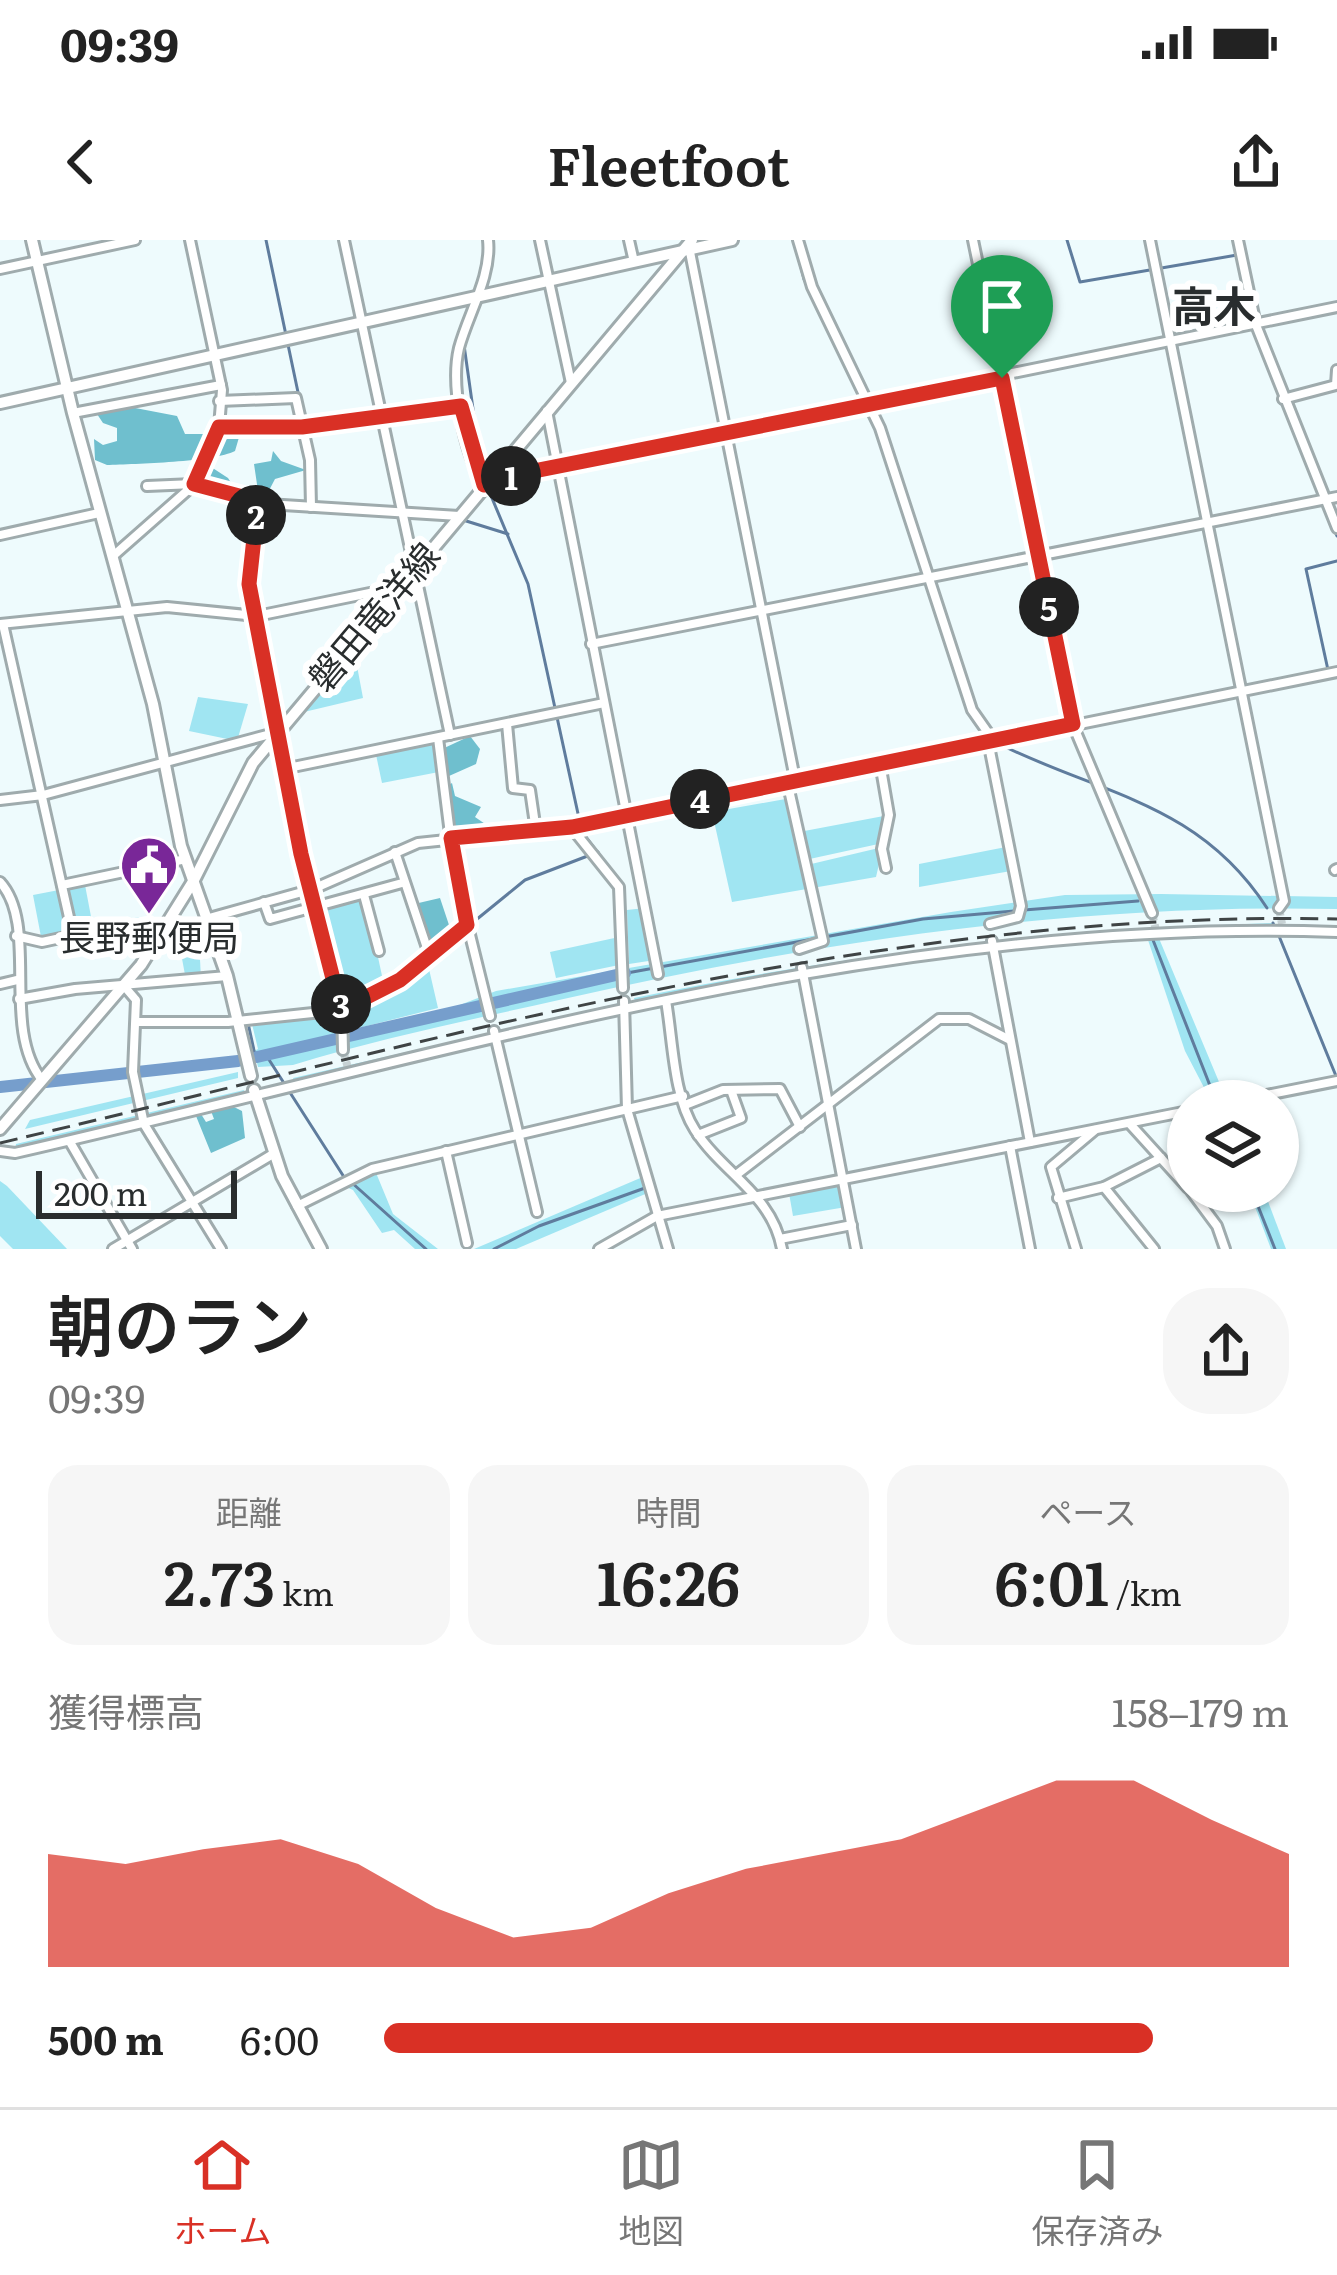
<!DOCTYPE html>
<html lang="ja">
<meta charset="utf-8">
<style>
body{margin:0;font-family:Literata,"Noto Sans JP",serif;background:#f6f6f6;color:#222;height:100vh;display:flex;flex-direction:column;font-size:45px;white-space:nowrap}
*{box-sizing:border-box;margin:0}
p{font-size:39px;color:#767676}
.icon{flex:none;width:66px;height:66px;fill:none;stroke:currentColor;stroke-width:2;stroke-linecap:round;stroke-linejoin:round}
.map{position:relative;height:1009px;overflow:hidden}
.panel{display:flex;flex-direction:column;background:#fff;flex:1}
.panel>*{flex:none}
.tools{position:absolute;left:1167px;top:840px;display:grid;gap:24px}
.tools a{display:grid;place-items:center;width:132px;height:132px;border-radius:50%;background:#fff;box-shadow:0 3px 9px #0004;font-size:60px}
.scale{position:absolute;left:36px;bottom:30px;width:201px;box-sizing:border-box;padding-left:12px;border:6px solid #292d2e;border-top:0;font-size:33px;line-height:42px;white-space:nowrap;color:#292d2e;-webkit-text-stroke:9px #fff;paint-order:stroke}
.pin{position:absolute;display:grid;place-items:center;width:102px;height:102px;color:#fff;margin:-123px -51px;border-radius:50% 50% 50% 0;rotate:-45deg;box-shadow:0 0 12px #0007}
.pin .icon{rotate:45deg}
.km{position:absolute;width:60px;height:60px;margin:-30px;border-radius:50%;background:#222;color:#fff;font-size:33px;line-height:60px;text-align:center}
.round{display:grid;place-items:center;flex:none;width:126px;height:126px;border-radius:48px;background:#f6f6f6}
.head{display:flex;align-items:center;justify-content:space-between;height:204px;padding:0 48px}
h1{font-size:66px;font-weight:600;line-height:90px}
.metrics{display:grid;grid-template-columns:repeat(3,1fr);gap:18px;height:204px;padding:12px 48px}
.metrics div{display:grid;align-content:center;border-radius:30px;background:#f6f6f6;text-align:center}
.metrics b{font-size:60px;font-weight:600}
.metrics small{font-size:33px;font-weight:400}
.metrics p{font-size:33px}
.chart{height:336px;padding:24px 48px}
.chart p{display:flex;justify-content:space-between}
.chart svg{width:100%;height:216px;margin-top:12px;fill:#d93025;opacity:.7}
ul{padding:0 48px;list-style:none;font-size:39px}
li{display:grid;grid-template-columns:192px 144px 1fr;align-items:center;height:90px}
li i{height:30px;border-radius:15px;background:#d93025}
.status{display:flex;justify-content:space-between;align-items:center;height:84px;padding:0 60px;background:#fff;direction:ltr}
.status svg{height:33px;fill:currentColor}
header{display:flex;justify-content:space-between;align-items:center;height:156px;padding:0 48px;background:#fff;font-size:54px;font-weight:600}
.tab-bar{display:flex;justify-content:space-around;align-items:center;height:168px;border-top:3px solid #e0e0e0;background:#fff;font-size:33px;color:#767676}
.tab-bar a{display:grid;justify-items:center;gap:6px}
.tab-bar .current{color:#d93025}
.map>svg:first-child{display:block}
</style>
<div class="status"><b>09:39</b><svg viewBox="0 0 49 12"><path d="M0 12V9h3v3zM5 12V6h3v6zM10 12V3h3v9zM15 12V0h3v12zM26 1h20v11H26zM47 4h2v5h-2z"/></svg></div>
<header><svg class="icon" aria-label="back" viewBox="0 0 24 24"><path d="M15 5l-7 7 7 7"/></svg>Fleetfoot<svg class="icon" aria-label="share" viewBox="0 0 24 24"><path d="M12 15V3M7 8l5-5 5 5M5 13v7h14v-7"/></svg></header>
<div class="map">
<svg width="1337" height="1009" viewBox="0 0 1337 1009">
<rect width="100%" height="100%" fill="#eefbfd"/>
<g fill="#a0e5f2">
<polygon points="354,410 363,458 304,472"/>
<polygon points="198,457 248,464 237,501 189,491"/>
<polygon points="438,498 444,531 382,543 375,510"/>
<polygon points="791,558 799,592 889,575 883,603 805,620 807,625 883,607 876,637 732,662 712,572"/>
<polygon points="1006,607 1011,631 919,647 919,624"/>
<polygon points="85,645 93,687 139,677 145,692 82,709 78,694 42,702 33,655"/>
<path d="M 1161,654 L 1337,657 L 1337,669 C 1075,663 814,702 559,760 C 470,780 381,798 293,825 L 258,827 L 254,811 L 258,809 L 252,784 L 337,777 L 335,793 L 340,793 L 341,777 L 400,750 L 429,729 L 438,768 L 347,791 L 452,768 L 496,751 L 951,672 L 1065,655 Z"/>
<polygon points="365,657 384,745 344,769 316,672"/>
<polygon points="645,668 655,720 629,724 627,670"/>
<polygon points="198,680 201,739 186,740 176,687"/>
<path d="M 1272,683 L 1274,689 L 1158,696 L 1227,861 L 1211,861 L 1185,811 L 1147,697 L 949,712 L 637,767 L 634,758 C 845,714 1055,690 1272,683 Z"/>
<polygon points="619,697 619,725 556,738 550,712"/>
<polygon points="624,762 624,770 295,844 293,838"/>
<polygon points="238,832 238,838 25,889 30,880"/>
<polygon points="244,850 244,857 15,913 16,904"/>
<polygon points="374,928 393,974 438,1009 415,1009 394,990 382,993 353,950 337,943"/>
<polygon points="645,936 650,952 516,1009 474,1009"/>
<polygon points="0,941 7,946 67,1009 13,1009 0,996"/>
<polygon points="844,943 846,967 793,976 789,953"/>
<polygon points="1249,951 1264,951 1286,1009 1271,1009"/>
</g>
<g fill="#6fbfce">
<path d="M 130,167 L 177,176 L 185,194 L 240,194 L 235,211 C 214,222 135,224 107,225 L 95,220 L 94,199 L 103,205 L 117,201 L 117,188 L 103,183 L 97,174 Z"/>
<polygon points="273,211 281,221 306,230 275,239 264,260 197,245 205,223 228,238 235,249 258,251 254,224 271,221"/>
<polygon points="470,496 480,509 476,524 449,536 440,510"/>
<polygon points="452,543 455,556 481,567 475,577 491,588 489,593 456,594 449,582 446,547"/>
<polygon points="440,658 452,694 429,714 410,665"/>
<polygon points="232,866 242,871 245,898 211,913 196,876 201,874 206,882 214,879 211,871"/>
</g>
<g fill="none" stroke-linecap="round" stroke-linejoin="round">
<g stroke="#5f7c9d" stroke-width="3">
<polyline points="266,0 299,157"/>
<polyline points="794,0 804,39 828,89"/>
<polyline points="1067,0 1080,42 1237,15 1243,42"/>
<polyline points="1255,92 1337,296"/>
<polyline points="464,105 482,233"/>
<polyline points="489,251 528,344 582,592 620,642"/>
<polyline points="463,280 508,294"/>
<polyline points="1328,430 1306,329 1337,321"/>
<path d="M 999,504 C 1103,555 1199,563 1267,668"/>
<polyline points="623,651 624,690"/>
<polyline points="1024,670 1138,661"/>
<polyline points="1273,683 1275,688"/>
<polyline points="471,684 525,640 598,612"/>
<polyline points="1279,696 1336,836"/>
<polyline points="1153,700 1216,861"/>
<polyline points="627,733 923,679 1014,671"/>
<polyline points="628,761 629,801"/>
<polyline points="344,774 373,758"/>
<polyline points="248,783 255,815 266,815 344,937"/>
<polyline points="351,942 426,1009"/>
<polyline points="1252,951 1275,1009"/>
<polyline points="494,1009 539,986 645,948"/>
</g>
<g stroke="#769ecc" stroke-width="12">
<polyline points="257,817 625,733"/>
<polyline points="0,847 238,821"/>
</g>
<g stroke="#c7d2d4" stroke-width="8" stroke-dasharray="8 4" stroke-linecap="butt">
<polyline points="1279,668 1282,684"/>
<polyline points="1152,673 1157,695"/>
<polyline points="343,810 348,828"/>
</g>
<g stroke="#9fabad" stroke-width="14">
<g id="street">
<polyline points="344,0 450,495"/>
<polyline points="540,0 571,143"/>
<polyline points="629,0 634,22"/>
<polyline points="798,0 812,47 880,188 972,470 993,500"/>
<polyline points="973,0 1073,485 1152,673"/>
<polyline points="1150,0 1284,661 1279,668"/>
<polyline points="1238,0 1256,85 1337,288"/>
<polyline points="690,12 795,539"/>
<polyline points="0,29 135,0"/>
<polyline points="1283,159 1336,145 1337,130"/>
<polyline points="219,161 296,158 310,220 311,267"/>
<polyline points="547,171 658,734"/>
<polyline points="73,173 221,145"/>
<polyline points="219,187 302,187 461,166"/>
<polyline points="492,239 1337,67"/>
<path d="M 484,245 C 464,213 450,146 459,108 C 468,74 492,36 488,0"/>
<polyline points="147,246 194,244 267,264 459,276"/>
<polyline points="258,261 249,344 301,614 342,765 343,810"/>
<polyline points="0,295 99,273"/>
<polyline points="113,316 197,242 219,187 222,150 190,0"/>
<polyline points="0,384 167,367 257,376 399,347"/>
<polyline points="3,384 73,695"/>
<polyline points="591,404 1337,257"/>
<polyline points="507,484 513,548 530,550 536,591"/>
<polyline points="438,498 455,634 490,776"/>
<polyline points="988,501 1021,666 1018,677 990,684"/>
<polyline points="880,523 889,575 882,609 886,628"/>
<polyline points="288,528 604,463"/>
<polyline points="787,541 823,701 799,709"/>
<polyline points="0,560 43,555 278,492"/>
<polyline points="571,587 619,647 623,748"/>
<polyline points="395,612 430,717"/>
<polyline points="1335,630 1337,629"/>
<path d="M 0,642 C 40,686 0,787 42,840"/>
<polyline points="62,645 186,619"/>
<polyline points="364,655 379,711"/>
<polyline points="264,662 270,679 402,643"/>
<polyline points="209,678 313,649 418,603 571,587 1337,432"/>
<polyline points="16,696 42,702 79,694 82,709 164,687"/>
<polyline points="992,701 1030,902"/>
<polyline points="802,728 856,1009"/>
<polyline points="0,744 17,740"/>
<polyline points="124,746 136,760 133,832 144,884 221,1009"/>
<polyline points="19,759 75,749 227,736"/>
<polyline points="624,761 627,869 668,1009"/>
<path d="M 666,761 C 673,800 673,856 695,890 C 723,934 772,954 782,1009"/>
<polyline points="139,782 228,782 341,770 401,740 467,685"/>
<polyline points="494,791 537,972"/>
<polyline points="1236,861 1337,841"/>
<polyline points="685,865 723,850 780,849 800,887"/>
<polyline points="1130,884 1188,948"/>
<polyline points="698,895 741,878 731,850"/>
<polyline points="70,902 132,1009"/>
<polyline points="1010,906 1030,1009"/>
<path d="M 0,911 L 15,913 C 449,814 886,676 1337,692"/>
<polyline points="446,911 467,1003"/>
<polyline points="736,935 939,779 969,779 1010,800"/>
<polyline points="1104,947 1154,1009"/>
<polyline points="1191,951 1217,986 1225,1009"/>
<polyline points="1058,958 1104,947 1161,918"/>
<polyline points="297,966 372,929 683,856"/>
<polyline points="780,999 852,985"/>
<polyline points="113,1009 273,914"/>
<polyline points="599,1009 657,976 1188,871"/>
<polyline points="1076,1009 1051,927 1095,890"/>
</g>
</g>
<g stroke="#9fabad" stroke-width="16">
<g id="secondary">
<polyline points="32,0 73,173 153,464 181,606 227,736 251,836"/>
<polyline points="0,163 732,0"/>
<polyline points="254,850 282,936 321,1009"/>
<polyline points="0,889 141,725 194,640 253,523 692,0"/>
</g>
</g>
<use href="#street" stroke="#fff" stroke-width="8"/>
<use href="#secondary" stroke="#fff" stroke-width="10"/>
<path stroke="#3f4445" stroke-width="3" stroke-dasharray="18 9" stroke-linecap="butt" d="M 0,903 C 439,800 882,669 1337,679"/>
</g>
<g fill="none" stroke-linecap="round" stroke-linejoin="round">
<g stroke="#fff" stroke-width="24">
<polygon id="route" points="1002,138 1073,484 572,587 451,598 467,685 400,740 341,770 301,614 249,344 258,261 194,244 219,187 302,187 461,166 484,245 489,240"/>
</g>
<use href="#route" stroke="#d93025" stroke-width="15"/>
</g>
<defs>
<g id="civic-pin" transform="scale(3)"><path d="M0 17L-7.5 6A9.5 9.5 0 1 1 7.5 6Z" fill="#792798" stroke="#fff"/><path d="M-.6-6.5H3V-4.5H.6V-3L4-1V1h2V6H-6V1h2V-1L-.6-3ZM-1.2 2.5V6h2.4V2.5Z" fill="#fff"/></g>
</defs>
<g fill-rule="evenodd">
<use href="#civic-pin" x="149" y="625"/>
</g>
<g text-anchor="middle" stroke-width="12" stroke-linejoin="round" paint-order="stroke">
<g font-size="36" fill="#292d2e" stroke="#fff">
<text transform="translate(374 377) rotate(-50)" y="13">磐田竜洋線</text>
</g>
<g font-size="36" fill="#292d2e" stroke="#fff">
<text x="149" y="711">長野郵便局</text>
</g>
<g font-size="42" font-weight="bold" fill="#292d2e" stroke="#fff">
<text x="1214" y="82">高木</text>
</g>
</g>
</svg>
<div class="tools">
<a><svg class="icon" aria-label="layers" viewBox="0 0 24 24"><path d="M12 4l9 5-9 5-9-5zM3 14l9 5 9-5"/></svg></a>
</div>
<div class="scale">200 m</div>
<div class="pin" style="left:1002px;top:138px;background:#1e9e55"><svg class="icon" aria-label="arrive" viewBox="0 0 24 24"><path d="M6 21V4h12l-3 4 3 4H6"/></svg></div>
<b class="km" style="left:511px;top:236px">1</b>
<b class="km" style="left:256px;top:275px">2</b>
<b class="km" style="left:341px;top:764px">3</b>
<b class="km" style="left:700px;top:559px">4</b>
<b class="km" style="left:1049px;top:367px">5</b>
</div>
<section class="panel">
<div class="head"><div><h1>朝のラン</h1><p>09:39</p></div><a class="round"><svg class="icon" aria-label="share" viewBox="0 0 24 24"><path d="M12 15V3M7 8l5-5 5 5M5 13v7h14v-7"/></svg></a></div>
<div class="metrics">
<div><p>距離</p><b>2.73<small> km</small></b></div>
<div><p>時間</p><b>16:26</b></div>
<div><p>ペース</p><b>6:01<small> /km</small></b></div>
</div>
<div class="chart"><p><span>獲得標高</span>158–179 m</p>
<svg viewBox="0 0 160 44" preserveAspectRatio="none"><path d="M0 44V21L10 23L20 20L30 18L40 23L50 32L60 38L70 36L80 29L90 24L100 21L110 18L120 12L130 6L140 6L150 14L160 21V44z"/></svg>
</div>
<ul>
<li><b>500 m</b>6:00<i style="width:85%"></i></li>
</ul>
</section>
<nav class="tab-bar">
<a class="current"><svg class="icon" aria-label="home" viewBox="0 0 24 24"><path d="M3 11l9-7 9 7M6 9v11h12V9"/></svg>ホーム</a>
<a><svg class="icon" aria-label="map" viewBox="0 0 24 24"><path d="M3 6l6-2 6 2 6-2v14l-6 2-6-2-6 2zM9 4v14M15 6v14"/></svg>地図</a>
<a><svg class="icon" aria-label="saved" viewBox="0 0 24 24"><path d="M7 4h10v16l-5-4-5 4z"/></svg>保存済み</a>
</nav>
